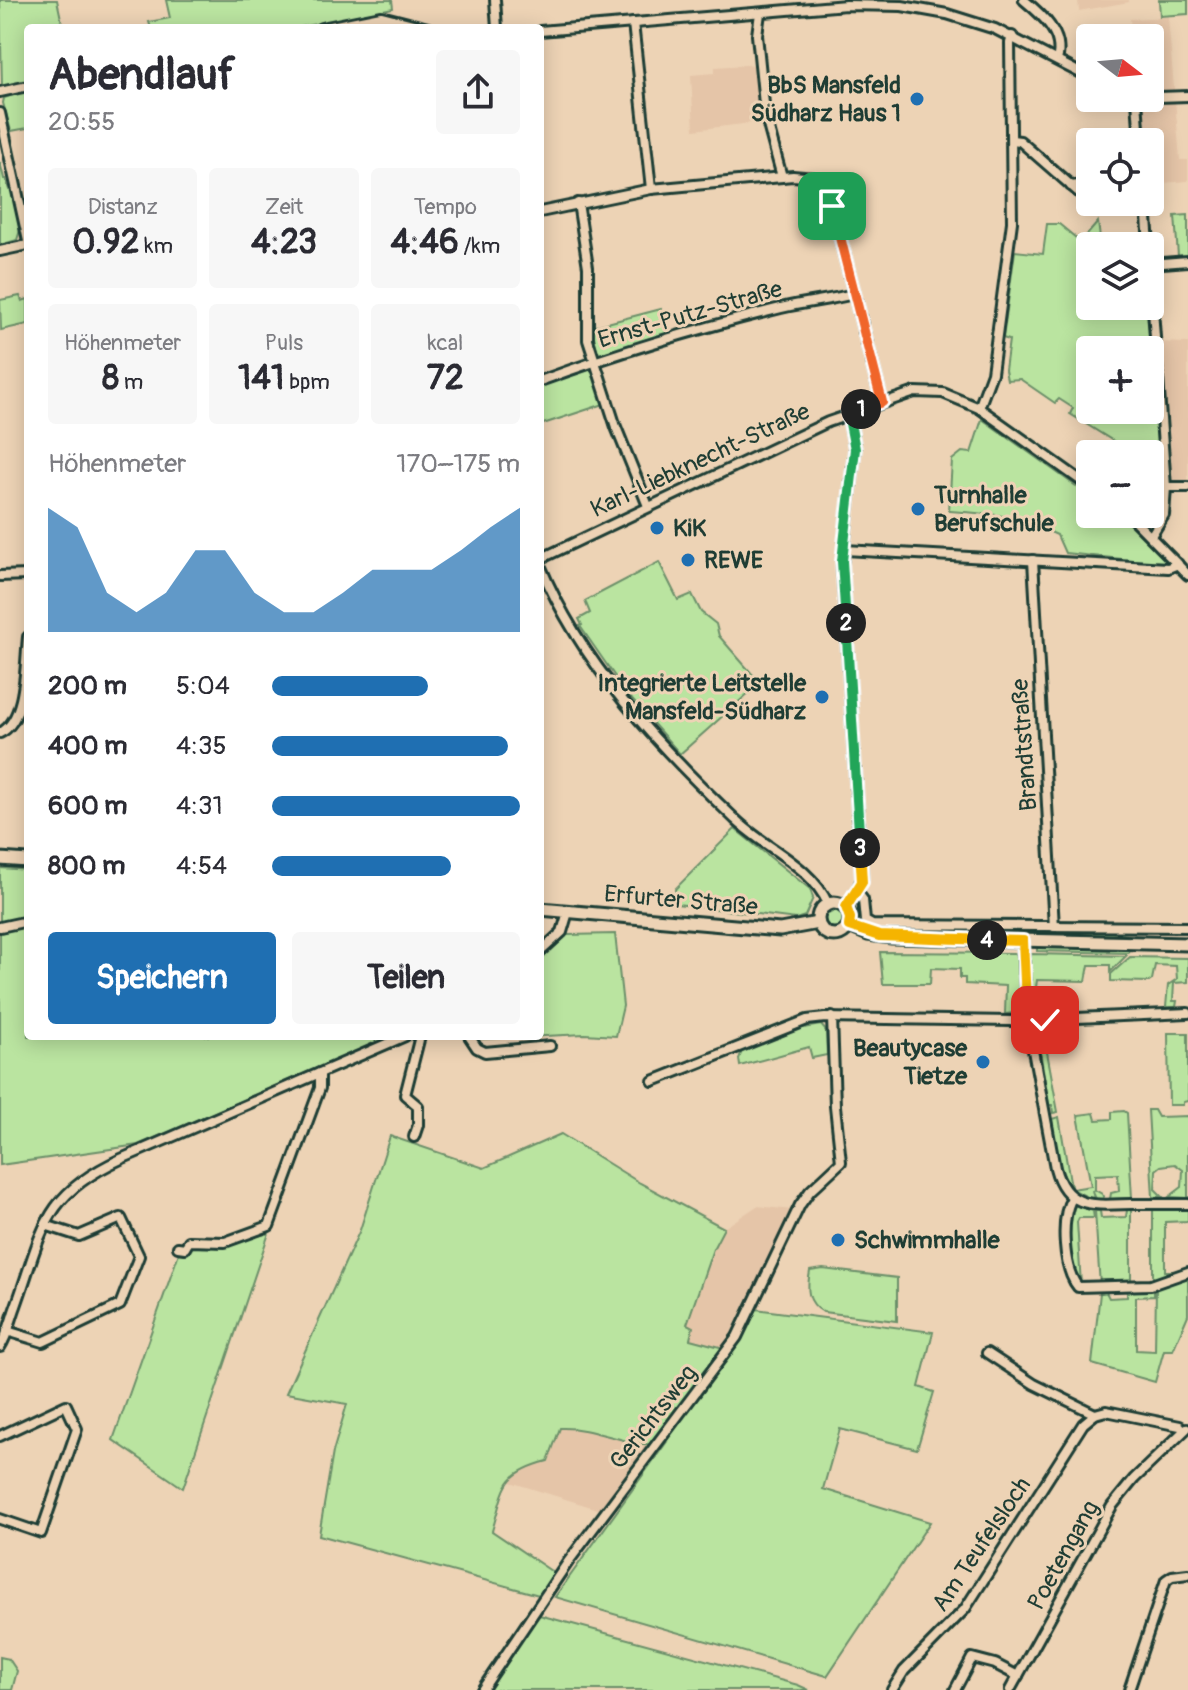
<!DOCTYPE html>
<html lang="de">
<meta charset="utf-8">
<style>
body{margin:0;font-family:Pangolin,sans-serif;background:#f7f7f7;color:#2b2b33;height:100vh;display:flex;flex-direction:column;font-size:30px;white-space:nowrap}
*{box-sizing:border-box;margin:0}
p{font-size:26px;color:#7c7c81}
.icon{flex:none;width:44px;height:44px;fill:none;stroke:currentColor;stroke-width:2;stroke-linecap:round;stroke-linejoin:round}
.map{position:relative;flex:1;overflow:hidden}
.panel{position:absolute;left:24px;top:24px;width:520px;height:1016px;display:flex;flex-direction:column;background:#fff;border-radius:8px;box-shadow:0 4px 20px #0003}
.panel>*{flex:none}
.needle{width:52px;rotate:106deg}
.tools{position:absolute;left:1076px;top:24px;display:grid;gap:16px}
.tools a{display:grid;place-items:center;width:88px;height:88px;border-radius:8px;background:#fff;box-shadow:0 4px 20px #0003;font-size:40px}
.pin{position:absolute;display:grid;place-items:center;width:68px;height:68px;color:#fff;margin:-34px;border-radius:16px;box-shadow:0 4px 12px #0006}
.km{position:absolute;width:40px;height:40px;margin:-20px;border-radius:50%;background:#222;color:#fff;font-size:22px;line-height:40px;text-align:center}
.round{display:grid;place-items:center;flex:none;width:84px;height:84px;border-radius:8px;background:#f7f7f7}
.head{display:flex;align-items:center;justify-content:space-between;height:136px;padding:0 24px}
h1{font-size:44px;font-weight:700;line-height:60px}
.metrics{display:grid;grid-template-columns:repeat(3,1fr);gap:12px;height:136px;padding:8px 24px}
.metrics div{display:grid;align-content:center;border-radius:8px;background:#f7f7f7;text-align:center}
.metrics b{font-size:34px;font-weight:700}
.metrics small{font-size:22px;font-weight:400}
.metrics p{font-size:22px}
.chart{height:224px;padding:16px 24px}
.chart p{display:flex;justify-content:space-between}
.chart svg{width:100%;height:144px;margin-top:8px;fill:#1f6fb2;opacity:.7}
.action{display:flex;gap:16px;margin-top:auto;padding:16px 24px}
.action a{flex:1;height:92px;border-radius:8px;background:#1f6fb2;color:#fff;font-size:32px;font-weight:700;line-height:92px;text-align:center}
.action a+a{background:#f7f7f7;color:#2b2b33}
ul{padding:0 24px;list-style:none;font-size:26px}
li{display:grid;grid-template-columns:128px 96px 1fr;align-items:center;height:60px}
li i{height:20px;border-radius:10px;background:#1f6fb2}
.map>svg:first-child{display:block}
</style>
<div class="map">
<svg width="1188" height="1690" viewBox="0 0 1188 1690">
<rect width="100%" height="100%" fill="#edd3b5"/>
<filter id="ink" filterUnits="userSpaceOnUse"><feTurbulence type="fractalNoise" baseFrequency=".0125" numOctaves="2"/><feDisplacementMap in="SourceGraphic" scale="16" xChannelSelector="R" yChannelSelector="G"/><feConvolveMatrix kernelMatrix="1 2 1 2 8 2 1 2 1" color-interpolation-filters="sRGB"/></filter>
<g filter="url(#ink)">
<g fill="#e5c5a8">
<polygon points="1078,0 1129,0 1129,2 1079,11"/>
<polygon points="1168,17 1180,160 1188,160 1188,181 1150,184 1150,142 1140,142 1137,98 1150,98 1150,38 1132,38 1130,19"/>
<polygon points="760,64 767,121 694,130 691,75 715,73 715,67"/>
<polygon points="1158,342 1188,343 1188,482 1169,481"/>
<polygon points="757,1206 792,1210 735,1333 724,1348 689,1339 687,1325 713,1249 724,1228"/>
<polygon points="578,1427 651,1447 601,1510 507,1481 524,1467 548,1461 559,1428"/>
</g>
<g fill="#bae4a0" stroke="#6c906a" stroke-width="2" fill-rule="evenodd">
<polygon points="0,0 57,0 63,28 28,28 28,81 2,86"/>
<polygon points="166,0 392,0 393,8 296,28 151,28 149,22 170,18"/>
<polygon points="1159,0 1188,0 1188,14 1160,16"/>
<polygon points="28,90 28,128 11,131 3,103 4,98"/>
<polygon points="0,162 4,179 6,179 9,190 12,191 20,230 17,240 0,245"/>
<polygon points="1188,215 1188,255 1178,256 1175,216"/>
<path d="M 1098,222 L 1101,246 L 1090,246 L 1090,306 L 1108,306 L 1109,310 L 1149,306 L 1160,472 L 1150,470 L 1150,454 L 1127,454 L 1120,449 L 1121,446 L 1070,414 L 1073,408 L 1059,399 L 1055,403 L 1020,379 L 1007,380 L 1005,370 L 1009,340 L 1003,338 L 1015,251 L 1043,254 L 1047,224 L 1059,224 L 1081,242 ZM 1090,350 L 1150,350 L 1150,410 L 1090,410 Z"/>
<polygon points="20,296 22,301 28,299 28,324 1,330 0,300"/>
<polygon points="661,309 668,335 598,355 592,327"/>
<polygon points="592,368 604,404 540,425 540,386"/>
<path d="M 982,419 L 1090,496 L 1090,514 L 1115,514 L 1130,524 L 1169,564 L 1065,553 L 1057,535 C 1014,515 996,514 949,511 L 952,460 L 962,452 L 971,453 Z"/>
<polygon points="659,562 678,600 692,594 701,612 716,624 719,636 760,683 680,754 627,694 580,626 582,625 579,619 590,613 585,601"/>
<polygon points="735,829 810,889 813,898 805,916 796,919 677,904 675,889"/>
<polygon points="0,868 28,870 28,1036 392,1036 138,1145 0,1165"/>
<polygon points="838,909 844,913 845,922 839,929 830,929 825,925 824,916"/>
<polygon points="921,928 1030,931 1032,933 1031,936 921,932"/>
<polygon points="1036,931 1112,932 1132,936 1132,938 1036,937"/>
<polygon points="615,934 623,1006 616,1036 585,1034 482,1039 478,1036 540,1036 540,961 567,935"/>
<polygon points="1037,946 1132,947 1128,953 1037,951"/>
<polygon points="880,952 1015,953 1018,957 1019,1009 1014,1013 1005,1014 1006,986 965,984 965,978 960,978 960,969 931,968 930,984 883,984"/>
<polygon points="1031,954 1126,956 1110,972 1110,965 1089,965 1086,981 1037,980 1035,995 1030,995 1028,968"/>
<polygon points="1130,957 1188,958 1188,982 1174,983 1173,1001 1177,1001 1176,1007 1166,1007 1168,985 1177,979 1176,966 1155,965 1152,980 1149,982 1111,981 1111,974"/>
<polygon points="1031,997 1060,998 1060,1011 1036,1011"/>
<polygon points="1048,1022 1059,1022 1061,1034 1038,1037 1039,1028"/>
<polygon points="821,1025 826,1031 827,1055 812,1058 809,1047 740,1066 739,1059 742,1051 776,1036 777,1038 797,1029"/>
<polygon points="1168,1033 1188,1033 1188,1101 1183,1102 1183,1105 1169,1105"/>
<polygon points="1045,1041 1058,1112 1053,1113 1052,1105 1049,1105 1039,1045"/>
<polygon points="1148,1110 1154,1110 1158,1117 1188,1116 1188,1198 1169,1197 1182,1187 1183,1170 1175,1164 1161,1166 1156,1170 1155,1189 1163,1197 1153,1197"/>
<polygon points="1112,1112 1124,1111 1127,1113 1132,1198 1110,1199 1111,1193 1119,1191 1118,1174 1095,1175 1095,1190 1102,1194 1104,1199 1096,1199 1092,1190 1094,1199 1091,1199 1072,1189 1091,1186 1078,1115 1094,1113 1096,1120 1112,1119"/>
<path d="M 1059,1117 L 1071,1187 C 1056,1169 1056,1141 1052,1119 Z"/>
<path d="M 561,1134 L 640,1183 L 724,1228 L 713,1249 L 687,1324 L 693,1327 L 690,1339 L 724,1348 L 735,1333 L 748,1308 L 933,1332 L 919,1387 L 934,1392 L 917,1449 L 840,1429 L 823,1489 L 930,1522 L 827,1676 L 555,1597 L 666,1443 C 635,1451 596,1426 560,1428 L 548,1461 C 501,1473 505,1488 492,1531 L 554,1573 L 539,1595 L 319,1535 L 333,1452 L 347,1404 L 286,1393 L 360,1230 L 390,1136 L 484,1168 Z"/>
<path d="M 1076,1205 L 1093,1211 L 1094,1218 L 1079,1218 L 1077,1222 L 1081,1285 C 1066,1263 1066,1234 1070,1208 Z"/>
<polygon points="1127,1210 1131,1210 1131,1285 1100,1286 1095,1211 1100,1211 1101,1218 1126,1217"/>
<polygon points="1153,1210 1188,1210 1188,1221 1165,1222 1165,1271 1175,1271 1175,1274 1153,1282"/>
<polygon points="269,1233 183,1488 113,1440 180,1250 192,1243 223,1245"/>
<path d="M 823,1269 L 897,1278 L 897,1321 L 823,1312 C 806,1302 807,1288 810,1271 Z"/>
<polygon points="1185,1277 1188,1278 1188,1315 1173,1350 1164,1350 1155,1382 1092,1364 1100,1293 1106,1292 1109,1298 1127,1297 1127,1291 1144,1291 1154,1288 1154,1296 1136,1297 1136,1350 1155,1351 1156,1288"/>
<polygon points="528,1612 798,1685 809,1690 476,1690"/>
<polygon points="0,1657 9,1659 17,1671 12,1690 0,1690"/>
</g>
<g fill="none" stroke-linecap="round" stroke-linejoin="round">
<g stroke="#1f3d34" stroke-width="14">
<g id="minor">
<polyline points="495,0 497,28"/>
<path d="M 1024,0 C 1041,14 1065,34 1057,60"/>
<polyline points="760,13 757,35 765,114 782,177"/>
<polyline points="633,23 651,189"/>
<polyline points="321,28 381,16 428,28"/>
<polyline points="540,31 846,5 902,6 947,14 995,29 1090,78"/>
<polyline points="0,92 28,86"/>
<polyline points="1128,98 1188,96"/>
<polyline points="1137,100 1140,142"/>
<polyline points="0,113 28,241"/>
<polyline points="1012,140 1020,141 1083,196 1090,194"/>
<polyline points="1071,186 1086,184 1090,186"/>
<polyline points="1146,202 1149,246"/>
<polyline points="578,203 588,267 588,340 616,427 648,506"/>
<polyline points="540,212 651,189 793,176 815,178 828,191 882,402"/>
<polyline points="0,251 28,245"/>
<polyline points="1150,264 1188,261"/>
<polyline points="1150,269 1166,487 1164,515 1151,536"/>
<path d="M 540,381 C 619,352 700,328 781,308 C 805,302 830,300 854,294"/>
<polyline points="979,408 992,373 1012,222 1010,43 1012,36"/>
<polyline points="1166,487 1188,487"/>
<polyline points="1128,514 1188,575"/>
<polyline points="845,550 1168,568 1178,564"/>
<polyline points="540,559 828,422 915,392 943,393 979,408 1090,487"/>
<polyline points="1033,560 1054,927"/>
<path d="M 540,565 C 581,664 658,746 735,819 C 764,848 811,865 828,904"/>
<polyline points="0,576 28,575"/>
<path d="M 0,733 C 27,720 25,664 28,637"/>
<polyline points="857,892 863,900 865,921 872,925 1188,927"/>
<polyline points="846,907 854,898 862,879 842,565 855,449 848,413"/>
<polyline points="0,927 28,921"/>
<path d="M 1023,941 L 1026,1013 L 1055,1168 C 1066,1210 1095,1205 1131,1204 C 1150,1204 1169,1204 1188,1204"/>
<polyline points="540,952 562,932 568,912"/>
<polyline points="469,1036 477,1048 485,1052 550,1046"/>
<polyline points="653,1081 807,1020 825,1018 1011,1021 1188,1013"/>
<polyline points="414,1137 418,1125 418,1106 405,1095 420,1036"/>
<path d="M 1072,1198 C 1060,1217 1063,1269 1078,1287 L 1151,1285 L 1188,1272"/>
<polyline points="178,1247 185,1248 189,1241 225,1242 269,1226 320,1088 320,1073"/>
<polyline points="7,1331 43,1342 120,1305 139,1256 121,1218 79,1236 45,1225"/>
<path d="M 0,1347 C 8,1335 11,1319 16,1306 C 43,1231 42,1195 121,1159 L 405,1036"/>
<polyline points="987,1353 1034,1384 1095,1414"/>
<polyline points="0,1436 66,1405 77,1429 41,1533 0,1519"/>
<polyline points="482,1690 568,1562 737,1337 800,1205 810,1191 841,1162 835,1106 832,1017"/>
<polyline points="892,1690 904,1671 965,1609 1083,1424 1095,1414 1106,1411 1180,1426 1184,1430"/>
<polyline points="955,1690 972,1658 995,1664 1018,1676"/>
<polyline points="1010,1690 1112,1506 1134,1479 1187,1428"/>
<polyline points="1129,1690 1166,1580 1172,1576 1188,1574"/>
</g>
</g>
<g stroke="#1f3d34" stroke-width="17">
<g id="secondary">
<polyline points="0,859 28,861"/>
<circle cx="834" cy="919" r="16"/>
<polyline points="540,909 780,930 818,923"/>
<polyline points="849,926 868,934 892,937 1188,944"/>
</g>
</g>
<use href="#minor" stroke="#edd3b5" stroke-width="8"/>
<use href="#secondary" stroke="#edd3b5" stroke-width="11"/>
</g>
</g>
<g fill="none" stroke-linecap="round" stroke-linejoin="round" filter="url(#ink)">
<g stroke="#fff" stroke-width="16">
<polyline id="split-1" points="832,206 882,402 861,409"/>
</g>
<g stroke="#fff" stroke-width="16">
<polyline id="split-2" points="846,623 842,561 855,449 848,413 861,409"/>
</g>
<g stroke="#fff" stroke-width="16">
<polyline id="split-3" points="846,623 860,848"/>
</g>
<g stroke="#fff" stroke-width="16">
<polyline id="split-4" points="860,848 862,882 846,907 850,918 849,926 879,936 987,940"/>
</g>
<g stroke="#fff" stroke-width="16">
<polyline id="split-5" points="987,940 1023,941 1027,1020 1045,1020"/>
</g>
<use href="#split-1" stroke="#f0652b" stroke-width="10"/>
<use href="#split-2" stroke="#22a559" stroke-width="10"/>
<use href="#split-3" stroke="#22a559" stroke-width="10"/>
<use href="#split-4" stroke="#f5b400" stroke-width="10"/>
<use href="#split-5" stroke="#f5b400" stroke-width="10"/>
</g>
<g fill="#1f6fb2" stroke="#edd3b5" stroke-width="3">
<circle cx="917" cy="99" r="8"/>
<circle cx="918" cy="509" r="8"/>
<circle cx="657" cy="528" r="8"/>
<circle cx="688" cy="560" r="8"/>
<circle cx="822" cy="697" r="8"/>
<circle cx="983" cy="1062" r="8"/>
<circle cx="838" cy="1240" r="8"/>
</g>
<g text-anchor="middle" stroke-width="6" stroke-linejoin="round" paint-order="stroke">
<g font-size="24" font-weight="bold" fill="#1f3d34" stroke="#edd3b5" text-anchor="start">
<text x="901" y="93" text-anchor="end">BbS Mansfeld<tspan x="901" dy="28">Südharz Haus 1</tspan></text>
<text x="934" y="503">Turnhalle<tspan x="934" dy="28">Berufschule</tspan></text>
<text x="673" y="536">KiK</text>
<text x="704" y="568">REWE</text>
<text x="806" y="691" text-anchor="end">Integrierte Leitstelle<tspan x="806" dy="28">Mansfeld-Südharz</tspan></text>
<text x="967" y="1056" text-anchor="end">Beautycase<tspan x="967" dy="28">Tietze</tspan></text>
<text x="854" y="1248">Schwimmhalle</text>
</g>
<g font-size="24" fill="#1f3d34" stroke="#edd3b5">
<text transform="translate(690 314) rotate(-16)" y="8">Ernst-Putz-Straße</text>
<text transform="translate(700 460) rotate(-25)" y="8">Karl-Liebknecht-Straße</text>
<text transform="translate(1024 745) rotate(-94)" y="8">Brandtstraße</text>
<text transform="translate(681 900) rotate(5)" y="8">Erfurter Straße</text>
<text transform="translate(653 1417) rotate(-52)" y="8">Gerichtsweg</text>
<text transform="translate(981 1544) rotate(-56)" y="8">Am Teufelsloch</text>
<text transform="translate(1063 1555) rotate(-61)" y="8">Poetengang</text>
</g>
</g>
</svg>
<div class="tools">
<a><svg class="needle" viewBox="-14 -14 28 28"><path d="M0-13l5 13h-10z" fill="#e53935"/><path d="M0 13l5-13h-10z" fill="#7c7c81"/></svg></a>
<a><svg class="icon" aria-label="locate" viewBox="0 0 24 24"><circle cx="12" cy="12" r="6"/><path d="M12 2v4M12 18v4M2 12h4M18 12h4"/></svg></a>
<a><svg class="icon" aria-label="layers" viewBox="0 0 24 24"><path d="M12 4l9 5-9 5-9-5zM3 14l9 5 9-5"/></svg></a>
<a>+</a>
<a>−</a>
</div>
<div class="pin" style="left:832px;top:206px;background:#1e9e55"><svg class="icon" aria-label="arrive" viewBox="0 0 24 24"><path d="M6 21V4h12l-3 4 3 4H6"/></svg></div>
<div class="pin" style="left:1045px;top:1020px;background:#d93025"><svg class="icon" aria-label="check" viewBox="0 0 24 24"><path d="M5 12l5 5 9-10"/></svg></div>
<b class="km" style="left:861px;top:409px">1</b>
<b class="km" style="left:846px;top:623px">2</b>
<b class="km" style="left:860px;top:848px">3</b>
<b class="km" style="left:987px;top:940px">4</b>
<section class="panel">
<div class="head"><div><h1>Abendlauf</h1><p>20:55</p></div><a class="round"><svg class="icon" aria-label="share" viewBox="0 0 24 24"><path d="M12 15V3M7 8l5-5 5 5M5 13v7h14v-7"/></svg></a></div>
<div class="metrics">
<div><p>Distanz</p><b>0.92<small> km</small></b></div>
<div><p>Zeit</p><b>4:23</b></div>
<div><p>Tempo</p><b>4:46<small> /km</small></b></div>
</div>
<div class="metrics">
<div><p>Höhenmeter</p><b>8<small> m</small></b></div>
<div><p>Puls</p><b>141<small> bpm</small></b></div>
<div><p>kcal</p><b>72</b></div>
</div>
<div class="chart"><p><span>Höhenmeter</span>170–175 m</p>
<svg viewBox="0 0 160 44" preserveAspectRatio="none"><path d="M0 44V6L10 12L20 32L30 38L40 32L50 19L60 19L70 32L80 38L90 38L100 32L110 25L120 25L130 25L140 19L150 12L160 6V44z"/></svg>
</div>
<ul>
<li><b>200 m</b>5:04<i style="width:63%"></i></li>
<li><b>400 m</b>4:35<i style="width:95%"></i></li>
<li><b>600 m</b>4:31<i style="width:100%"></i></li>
<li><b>800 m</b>4:54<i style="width:72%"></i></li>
</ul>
<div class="action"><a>Speichern</a><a>Teilen</a></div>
</section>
</div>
